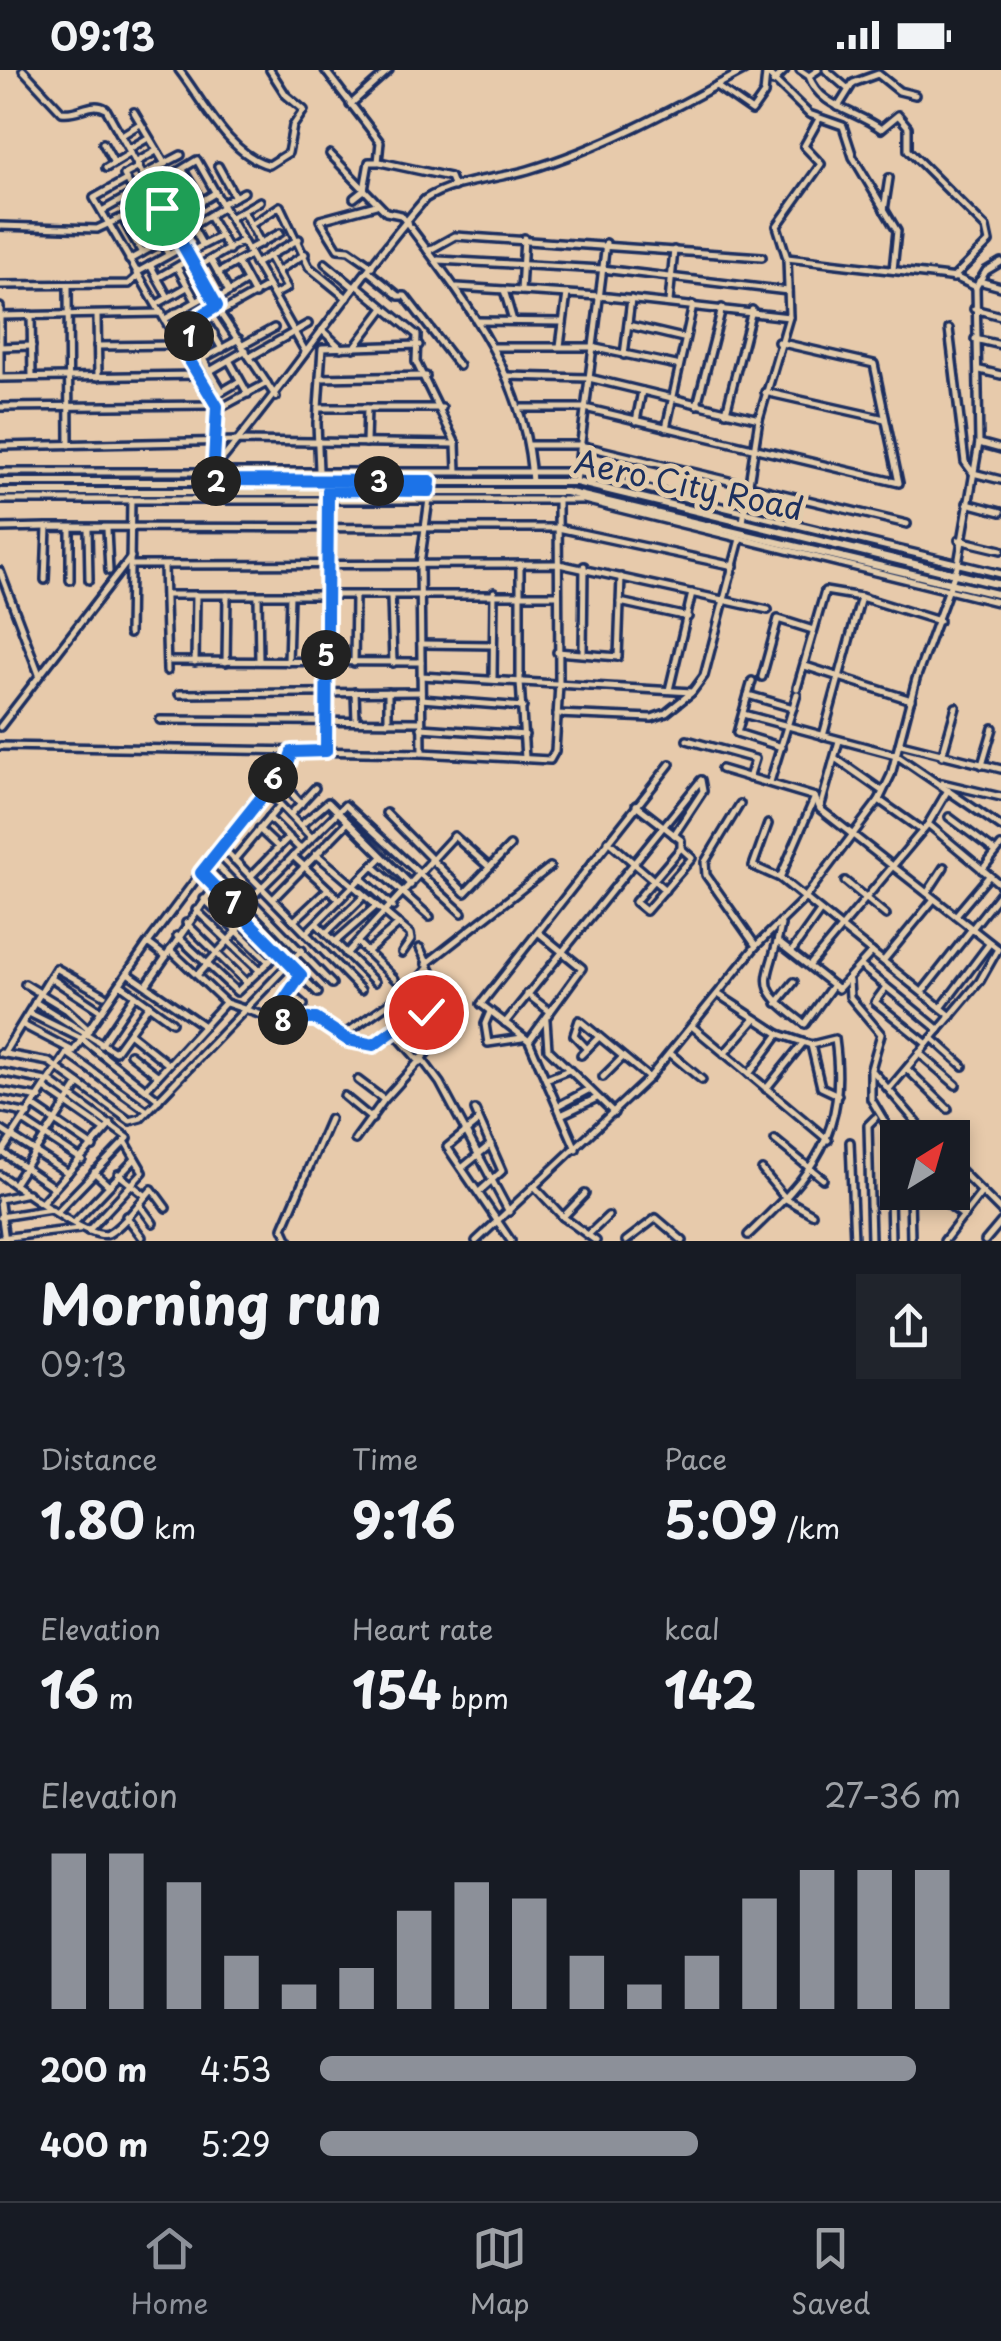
<!DOCTYPE html>
<meta charset="utf-8">
<style>
body{margin:0;font-family:"Playpen Sans",sans-serif;background:#20242c;color:#f1f3f6;height:100vh;display:flex;flex-direction:column;font-size:38px;white-space:nowrap}
*{box-sizing:border-box;margin:0}
p{font-size:32px;color:#9ea1a6}
.icon{flex:none;width:55px;height:55px;fill:none;stroke:currentColor;stroke-width:2;stroke-linecap:round;stroke-linejoin:round}
.map{position:relative;height:1171px;overflow:hidden}
.drawer{display:flex;flex-direction:column;background:#171b24;flex:1}
.drawer>*{flex:none}
.needle{width:65px;rotate:37deg}
.controls{position:absolute;left:880px;top:1050px;display:grid;gap:20px}
.controls a{display:grid;place-items:center;width:90px;height:90px;border-radius:0px;background:#171b24;box-shadow:0 5px 15px #0003;font-size:50px}
.pin{position:absolute;display:grid;place-items:center;width:85px;height:85px;color:#fff;margin:-42px;border:5px solid #fff;border-radius:50%;box-shadow:0 2px 10px #0007}
.km{position:absolute;width:50px;height:50px;margin:-25px;border-radius:50%;background:#222;color:#fff;font-size:28px;line-height:50px;text-align:center}
.round{display:grid;place-items:center;flex:none;width:105px;height:105px;border-radius:0px;background:#20242c}
.overview{display:flex;align-items:center;justify-content:space-between;height:170px;padding:0 40px}
h1{font-size:55px;font-weight:700;line-height:75px}
.metrics{display:grid;grid-template-columns:repeat(3,1fr);gap:15px;height:170px;padding:10px 40px}
.metrics div{display:grid;align-content:center}
.metrics b{font-size:50px;font-weight:700}
.metrics small{font-size:28px;font-weight:400}
.metrics p{font-size:28px}
.chart{height:280px;padding:20px 40px}
.chart p{display:flex;justify-content:space-between}
.chart svg{width:100%;height:180px;margin-top:10px;stroke:#8c9099;stroke-width:6}
ul{padding:0 40px;list-style:none;font-size:32px}
li{display:grid;grid-template-columns:160px 120px 1fr;align-items:center;height:75px}
li i{height:25px;border-radius:12px;background:#8c9099}
.status{display:flex;justify-content:space-between;align-items:center;height:70px;padding:0 50px;background:#171b24;direction:ltr}
.status svg{height:28px;fill:currentColor}
.tab-bar{display:flex;justify-content:space-around;align-items:center;height:140px;border-top:2px solid #363941;background:#171b24;font-size:28px;color:#9ea1a6}
.tab-bar a{display:grid;justify-items:center;gap:5px}
.tab-bar .active{color:#8c9099}
.map>svg:first-child{display:block}
</style>
<div class="status"><b>09:13</b><svg viewBox="0 0 49 12"><path d="M0 12V9h3v3zM5 12V6h3v6zM10 12V3h3v9zM15 12V0h3v12zM26 1h20v11H26zM47 4h2v5h-2z"/></svg></div>
<div class="map">
<svg width="1001" height="1171" viewBox="0 0 1001 1171">
<rect width="100%" height="100%" fill="#e7caab"/>
<filter id="ink" filterUnits="userSpaceOnUse"><feTurbulence type="fractalNoise" baseFrequency=".01" numOctaves="2"/><feDisplacementMap in="SourceGraphic" scale="20" xChannelSelector="R" yChannelSelector="G"/><feConvolveMatrix kernelMatrix="1 2 1 2 8 2 1 2 1" color-interpolation-filters="sRGB"/></filter>
<g filter="url(#ink)">
<g fill="none" stroke-linecap="round" stroke-linejoin="round">
<g stroke="#1b2f5e" stroke-width="12">
<g id="minor">
<path d="M 23,0 L 62,42 C 78,45 92,30 106,39 L 220,243 L 276,327"/>
<path d="M 179,0 C 203,31 229,85 269,95 L 288,83 L 293,56 L 304,40 L 286,25 L 270,0"/>
<polyline points="325,0 380,72 378,92 369,92 364,120 354,128"/>
<polyline points="764,0 809,44 843,56 853,87 897,161 893,200"/>
<polyline points="800,0 809,6 818,0"/>
<polyline points="826,0 848,19"/>
<path d="M 809,6 C 819,37 857,41 881,59 L 898,45 L 908,57 L 908,80 L 986,158 L 989,172 L 953,208"/>
<polyline points="773,12 785,0"/>
<polyline points="716,16 752,41 764,24 766,4"/>
<polyline points="350,35 389,0"/>
<polyline points="838,37 853,13 878,4 899,21 915,25"/>
<polyline points="134,42 165,94"/>
<polyline points="122,65 140,54"/>
<polyline points="103,73 114,93"/>
<polyline points="129,79 148,68"/>
<path d="M 330,84 L 386,142 L 401,145 C 462,226 527,306 532,412"/>
<polyline points="137,92 156,81"/>
<polyline points="380,92 450,107 454,117"/>
<polyline points="218,96 235,127"/>
<polyline points="139,97 124,105 143,138"/>
<polyline points="158,97 177,128"/>
<polyline points="106,98 131,83"/>
<polyline points="183,100 202,132"/>
<polyline points="143,105 181,85"/>
<polyline points="126,110 94,128 213,333 224,336 267,313"/>
<polyline points="164,110 197,90 305,281"/>
<polyline points="221,134 244,122"/>
<polyline points="162,138 194,119"/>
<polyline points="884,140 889,108"/>
<polyline points="102,141 134,123"/>
<polyline points="243,141 261,174"/>
<polyline points="184,142 202,174"/>
<polyline points="209,146 229,180"/>
<polyline points="230,148 260,131"/>
<polyline points="123,149 142,183"/>
<polyline points="169,151 215,123"/>
<polyline points="150,153 168,184"/>
<polyline points="251,155 280,136 309,197 347,228"/>
<polyline points="0,156 97,159 158,131"/>
<polyline points="192,156 223,137"/>
<polyline points="131,163 165,144"/>
<polyline points="247,180 280,163"/>
<polyline points="428,181 455,166 762,187"/>
<polyline points="188,183 221,166"/>
<polyline points="269,186 287,218 274,225"/>
<polyline points="787,188 957,208 976,217"/>
<polyline points="129,190 160,173"/>
<polyline points="211,190 229,222"/>
<polyline points="438,190 602,199 788,221"/>
<polyline points="237,192 255,225"/>
<polyline points="325,193 355,218"/>
<polyline points="255,194 299,169"/>
<polyline points="150,195 168,227"/>
<polyline points="372,196 349,180 338,179 320,150 376,135"/>
<polyline points="177,197 196,231"/>
<polyline points="196,198 242,171"/>
<polyline points="278,201 305,184"/>
<polyline points="368,201 399,226 405,226 459,296"/>
<polyline points="136,203 183,177"/>
<polyline points="218,203 250,185"/>
<polyline points="157,208 190,189"/>
<polyline points="979,211 1001,217"/>
<polyline points="0,215 129,214 138,206"/>
<polyline points="68,215 69,375"/>
<polyline points="357,215 417,265 416,292 456,374 457,401"/>
<polyline points="457,217 599,226 789,247"/>
<polyline points="504,220 513,251"/>
<polyline points="521,221 524,168"/>
<polyline points="214,231 247,211"/>
<polyline points="669,232 674,180"/>
<polyline points="157,234 187,217"/>
<polyline points="0,237 0,308"/>
<polyline points="974,239 1001,246"/>
<polyline points="176,242 194,275"/>
<polyline points="220,243 268,216"/>
<polyline points="202,244 222,279"/>
<polyline points="31,245 32,307"/>
<polyline points="0,246 162,243"/>
<polyline points="97,246 98,307"/>
<polyline points="165,249 210,224"/>
<polyline points="478,251 563,252"/>
<polyline points="628,255 683,268"/>
<polyline points="183,256 217,236"/>
<polyline points="949,259 965,392 973,403 1001,410"/>
<polyline points="322,260 341,278"/>
<polyline points="975,269 1001,275"/>
<polyline points="243,275 274,258"/>
<polyline points="97,276 179,275"/>
<polyline points="560,276 567,224"/>
<polyline points="0,277 32,276"/>
<polyline points="492,277 591,277 676,295"/>
<polyline points="354,278 384,238"/>
<polyline points="184,281 214,263"/>
<polyline points="624,285 631,229"/>
<polyline points="250,287 308,254"/>
<polyline points="203,289 222,321"/>
<polyline points="229,290 248,324"/>
<polyline points="193,294 239,269"/>
<polyline points="980,300 1001,305"/>
<polyline points="210,301 246,280"/>
<polyline points="507,306 589,308 759,349"/>
<polyline points="1,308 198,305"/>
<polyline points="320,308 426,306"/>
<polyline points="765,322 885,349"/>
<polyline points="211,328 240,311"/>
<polyline points="697,335 722,238"/>
<polyline points="0,337 215,335"/>
<polyline points="318,338 442,338"/>
<polyline points="522,338 585,338 899,413 874,294 778,272"/>
<polyline points="726,342 752,240"/>
<polyline points="636,351 642,321"/>
<polyline points="666,358 693,235"/>
<polyline points="366,373 367,338"/>
<polyline points="979,373 1001,379"/>
<polyline points="530,375 580,375 907,454"/>
<polyline points="0,376 238,371 456,374"/>
<path d="M 215,398 C 289,311 351,215 425,129 C 455,110 494,110 528,100 C 603,78 677,37 745,0"/>
<polyline points="319,400 317,353 322,278 419,275"/>
<polyline points="0,402 577,402 1001,504"/>
<polyline points="213,411 217,337"/>
<polyline points="576,412 606,173"/>
<polyline points="0,430 584,430 1001,533"/>
<polyline points="967,433 1001,442"/>
<polyline points="743,452 759,349 789,247 787,188 777,156 821,94 804,76 819,49"/>
<polyline points="0,458 47,457"/>
<polyline points="88,459 89,510"/>
<polyline points="107,459 109,501"/>
<polyline points="959,470 1001,480"/>
<polyline points="520,494 520,612 525,688"/>
<polyline points="130,495 559,494 768,540"/>
<polyline points="164,496 167,601"/>
<polyline points="0,501 39,604"/>
<polyline points="45,510 47,457 558,458 734,496"/>
<polyline points="70,510 70,459"/>
<polyline points="166,525 557,525"/>
<polyline points="258,526 259,591"/>
<polyline points="391,527 393,593"/>
<polyline points="620,532 688,547"/>
<polyline points="129,564 131,429"/>
<polyline points="421,574 493,575"/>
<polyline points="557,582 618,587 621,507"/>
<polyline points="583,583 584,496"/>
<polyline points="167,591 421,592"/>
<polyline points="195,592 196,525"/>
<polyline points="226,592 227,525"/>
<polyline points="288,592 290,525"/>
<polyline points="354,593 355,526"/>
<polyline points="805,596 911,630"/>
<polyline points="421,606 692,622 704,606 740,469"/>
<polyline points="762,607 778,549 813,560"/>
<polyline points="493,609 494,522"/>
<polyline points="752,611 737,663 782,677"/>
<polyline points="797,618 825,521 861,527 939,551"/>
<polyline points="669,620 692,523"/>
<polyline points="355,622 356,651"/>
<polyline points="388,622 388,652"/>
<polyline points="179,624 421,622"/>
<polyline points="748,625 793,638"/>
<polyline points="421,629 523,637"/>
<polyline points="557,644 652,648 666,643 691,623"/>
<polyline points="743,644 896,685 1001,757"/>
<polyline points="160,650 421,652"/>
<polyline points="0,657 131,487"/>
<polyline points="421,658 525,665"/>
<polyline points="823,666 861,527"/>
<polyline points="687,670 755,689 749,708"/>
<polyline points="901,674 1001,699"/>
<polyline points="0,676 422,683 550,690 555,681 559,614 558,429"/>
<polyline points="326,681 326,428"/>
<polyline points="422,683 420,494 429,429"/>
<polyline points="942,686 956,637"/>
<polyline points="835,688 882,721"/>
<polyline points="982,695 993,658"/>
<polyline points="721,699 815,727 820,739 998,879 980,911 890,1018"/>
<polyline points="272,708 280,710 301,734"/>
<polyline points="770,712 797,624"/>
<polyline points="942,713 1001,727"/>
<polyline points="265,719 311,767"/>
<polyline points="815,727 780,808 951,946"/>
<polyline points="879,730 920,759"/>
<polyline points="740,734 705,792 706,805 756,876"/>
<polyline points="636,735 681,770 681,778 692,788 646,841 635,832 681,778"/>
<polyline points="821,735 839,671"/>
<polyline points="386,743 465,823 510,776"/>
<polyline points="290,745 315,718"/>
<polyline points="949,747 996,782"/>
<polyline points="269,748 300,779"/>
<polyline points="768,754 753,796 780,808"/>
<polyline points="928,754 1001,815"/>
<polyline points="300,756 328,732 411,815"/>
<polyline points="259,759 278,777"/>
<polyline points="608,771 665,820"/>
<polyline points="222,777 361,920"/>
<polyline points="316,784 410,864 411,870 402,883"/>
<polyline points="293,786 338,828"/>
<polyline points="212,790 332,914"/>
<polyline points="234,790 280,735"/>
<polyline points="373,796 430,847"/>
<polyline points="982,800 1001,776"/>
<polyline points="201,803 318,923"/>
<polyline points="251,806 289,767"/>
<polyline points="361,808 393,837"/>
<polyline points="845,811 886,845"/>
<polyline points="927,823 944,797"/>
<polyline points="204,829 269,892"/>
<polyline points="250,829 345,735 462,843"/>
<polyline points="273,829 347,753"/>
<polyline points="196,840 260,901"/>
<polyline points="956,845 989,806"/>
<polyline points="295,850 328,819"/>
<polyline points="186,853 247,913"/>
<polyline points="317,854 375,912"/>
<path d="M 781,855 C 769,915 749,913 805,954 L 833,915"/>
<polyline points="307,862 382,787"/>
<polyline points="538,862 582,898 529,971 576,1079"/>
<polyline points="326,863 363,827"/>
<polyline points="177,866 237,922 280,881"/>
<polyline points="335,872 376,836"/>
<polyline points="778,872 838,919 872,882"/>
<polyline points="358,873 395,909"/>
<polyline points="149,874 166,887"/>
<polyline points="170,880 226,933 271,948 316,949 347,970 375,975 442,924"/>
<polyline points="792,881 819,843"/>
<polyline points="367,882 399,854"/>
<polyline points="346,884 454,766 489,797"/>
<polyline points="884,890 934,829"/>
<polyline points="426,894 550,797"/>
<polyline points="810,895 928,754 948,720"/>
<polyline points="861,896 939,960"/>
<polyline points="129,904 204,956"/>
<polyline points="197,905 248,849"/>
<polyline points="51,908 101,941"/>
<polyline points="849,911 850,927 881,964 871,999 930,1068"/>
<polyline points="25,914 66,939 89,960"/>
<polyline points="147,914 215,816"/>
<polyline points="121,915 172,952"/>
<polyline points="886,917 875,932 927,974"/>
<polyline points="288,921 304,935"/>
<polyline points="922,922 1001,822"/>
<polyline points="527,924 548,940"/>
<path d="M 718,924 L 779,964 L 811,975 L 835,969 C 848,1063 814,1102 748,1165"/>
<polyline points="35,932 115,982 149,935"/>
<polyline points="777,933 794,912"/>
<polyline points="941,938 990,873"/>
<polyline points="420,941 430,944 447,963"/>
<polyline points="490,942 485,954 488,973 522,968"/>
<polyline points="29,943 82,969 159,1030"/>
<polyline points="272,948 301,905"/>
<polyline points="546,950 548,979 614,1043"/>
<polyline points="505,953 701,710 703,721 674,765"/>
<polyline points="23,955 71,980"/>
<polyline points="693,957 828,1070"/>
<polyline points="393,961 420,992"/>
<polyline points="129,963 168,994"/>
<polyline points="342,966 412,917 428,898"/>
<polyline points="932,968 963,996"/>
<polyline points="529,971 481,934 670,694"/>
<polyline points="101,975 135,925"/>
<polyline points="811,975 821,1017 838,1025"/>
<polyline points="587,979 574,965 579,950 649,1008"/>
<polyline points="0,983 49,992 130,1051 141,1048 302,880"/>
<polyline points="4,983 56,898 104,925"/>
<polyline points="67,983 146,1040"/>
<polyline points="919,983 956,1015"/>
<polyline points="130,984 157,1005"/>
<polyline points="671,984 702,1010"/>
<polyline points="724,984 754,950"/>
<polyline points="581,985 599,967"/>
<polyline points="422,989 440,1013 509,1142"/>
<polyline points="907,999 948,1039"/>
<polyline points="871,1000 871,1029 898,1074"/>
<polyline points="0,1002 51,1012 128,1068 57,1142"/>
<polyline points="749,1004 779,964"/>
<polyline points="603,1007 623,987"/>
<polyline points="546,1009 569,1000"/>
<polyline points="358,1010 383,1029"/>
<polyline points="46,1019 105,1060"/>
<polyline points="146,1019 225,933"/>
<polyline points="766,1019 803,973"/>
<polyline points="0,1021 40,1028"/>
<polyline points="344,1026 372,1049"/>
<polyline points="33,1036 93,1077"/>
<polyline points="558,1036 588,1020"/>
<polyline points="0,1038 29,1044"/>
<polyline points="475,1040 502,1101 480,1121"/>
<polyline points="561,1045 597,1028"/>
<polyline points="23,1051 82,1090"/>
<polyline points="479,1051 447,1077 511,1171"/>
<polyline points="0,1059 68,1103"/>
<polyline points="355,1070 384,1030 449,958 443,926 420,878"/>
<polyline points="775,1070 823,1109"/>
<polyline points="850,1072 854,1171"/>
<polyline points="889,1072 891,1171"/>
<polyline points="2,1082 53,1117"/>
<polyline points="0,1085 67,983 73,982 148,873 272,708 288,694 292,682"/>
<polyline points="952,1092 1001,1141"/>
<polyline points="462,1098 491,1074"/>
<polyline points="762,1100 786,1129 812,1144"/>
<polyline points="94,1102 108,1115"/>
<polyline points="118,1104 146,1126"/>
<path d="M 0,1105 C 19,1117 89,1171 108,1164 C 124,1155 140,1132 152,1119 L 166,1138"/>
<polyline points="14,1114 79,1014"/>
<polyline points="535,1117 563,1147 596,1171"/>
<polyline points="910,1122 911,1171"/>
<polyline points="931,1122 964,1146"/>
<polyline points="0,1129 28,1123"/>
<polyline points="42,1132 111,1054"/>
<polyline points="0,1133 5,1171"/>
<polyline points="139,1134 153,1153"/>
<polyline points="126,1146 142,1167"/>
<polyline points="0,1147 51,1139"/>
<polyline points="563,1147 585,1124"/>
<polyline points="74,1153 135,1089"/>
<polyline points="88,1161 143,1102 125,1071"/>
<polyline points="588,1165 608,1146"/>
<polyline points="0,1168 79,1159"/>
<polyline points="289,1171 283,1158 330,1049"/>
<polyline points="476,1171 649,1008 756,876 804,829 879,730 891,705 916,609 958,494 979,373 976,217 986,201 1001,192"/>
<polyline points="626,1171 656,1148 683,1171"/>
<polyline points="871,1171 868,1055 875,1048"/>
<polyline points="944,1171 981,1123"/>
<polyline points="985,1171 1001,1152"/>
</g>
</g>
<g stroke="#1b2f5e" stroke-width="14">
<g id="tertiary">
<polyline points="0,412 576,412 1001,515"/>
<polyline points="0,422 566,422 1001,525"/>
</g>
</g>
<use href="#minor" stroke="#e3ccac" stroke-width="5"/>
<use href="#tertiary" stroke="#e3ccac" stroke-width="6"/>
</g>
</g>
<g fill="none" stroke-linecap="round" stroke-linejoin="round" filter="url(#ink)">
<g stroke="#fff" stroke-width="20">
<polyline id="route" points="162,138 217,236 184,256 194,275 184,281 217,336 213,410 430,411 429,421 328,420 326,681 292,682 288,694 201,803 301,905 272,948 316,949 348,970 374,975 420,941 426,942"/>
</g>
<use href="#route" stroke="#1a73e8" stroke-width="12"/>
</g>
<g text-anchor="middle" stroke-width="10" stroke-linejoin="round" paint-order="stroke">
<g font-size="32" fill="#1b2f5e" stroke="#e3ccac">
<text transform="translate(689 416) rotate(12)" y="11">Aero City Road</text>
</g>
</g>
</svg>
<div class="controls">
<a><svg class="needle" viewBox="-14 -14 28 28"><path d="M0-13l5 13h-10z" fill="#e53935"/><path d="M0 13l5-13h-10z" fill="#9ea1a6"/></svg></a>
</div>
<div class="pin" style="left:162px;top:138px;background:#1e9e55"><svg class="icon" aria-label="arrive" viewBox="0 0 24 24"><path d="M6 21V4h12l-3 4 3 4H6"/></svg></div>
<div class="pin" style="left:426px;top:942px;background:#d93025"><svg class="icon" aria-label="check" viewBox="0 0 24 24"><path d="M5 12l5 5 9-10"/></svg></div>
<b class="km" style="left:189px;top:266px">1</b>
<b class="km" style="left:216px;top:411px">2</b>
<b class="km" style="left:379px;top:411px">3</b>
<b class="km" style="left:326px;top:585px">5</b>
<b class="km" style="left:273px;top:708px">6</b>
<b class="km" style="left:233px;top:833px">7</b>
<b class="km" style="left:283px;top:950px">8</b>
</div>
<section class="drawer">
<div class="overview"><div><h1>Morning run</h1><p>09:13</p></div><a class="round"><svg class="icon" aria-label="share" viewBox="0 0 24 24"><path d="M12 15V3M7 8l5-5 5 5M5 13v7h14v-7"/></svg></a></div>
<div class="metrics">
<div><p>Distance</p><b>1.80<small> km</small></b></div>
<div><p>Time</p><b>9:16</b></div>
<div><p>Pace</p><b>5:09<small> /km</small></b></div>
</div>
<div class="metrics">
<div><p>Elevation</p><b>16<small> m</small></b></div>
<div><p>Heart rate</p><b>154<small> bpm</small></b></div>
<div><p>kcal</p><b>142</b></div>
</div>
<div class="chart"><p><span>Elevation</span>27–36 m</p>
<svg viewBox="0 0 160 44" preserveAspectRatio="none"><path d="M5 44V6M15 44V6M25 44V13M35 44V31M45 44V38M55 44V34M65 44V20M75 44V13M85 44V17M95 44V31M105 44V38M115 44V31M125 44V17M135 44V10M145 44V10M155 44V10"/></svg>
</div>
<ul>
<li><b>200 m</b>4:53<i style="width:93%"></i></li>
<li><b>400 m</b>5:29<i style="width:59%"></i></li>
</ul>
</section>
<nav class="tab-bar">
<a class="active"><svg class="icon" aria-label="home" viewBox="0 0 24 24"><path d="M3 11l9-7 9 7M6 9v11h12V9"/></svg>Home</a>
<a><svg class="icon" aria-label="map" viewBox="0 0 24 24"><path d="M3 6l6-2 6 2 6-2v14l-6 2-6-2-6 2zM9 4v14M15 6v14"/></svg>Map</a>
<a><svg class="icon" aria-label="saved" viewBox="0 0 24 24"><path d="M7 4h10v16l-5-4-5 4z"/></svg>Saved</a>
</nav>
